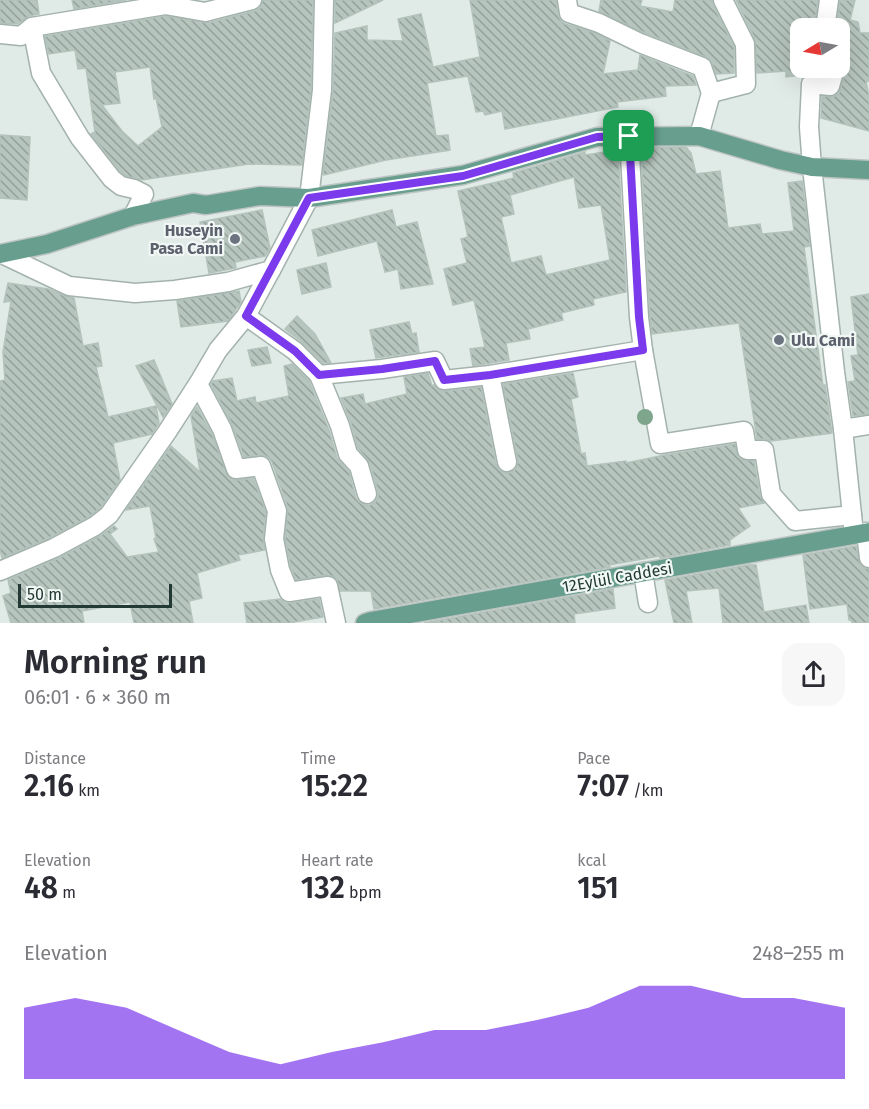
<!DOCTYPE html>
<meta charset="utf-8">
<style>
body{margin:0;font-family:"Fira Sans",sans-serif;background:#f7f7f7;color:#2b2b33;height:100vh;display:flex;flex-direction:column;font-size:22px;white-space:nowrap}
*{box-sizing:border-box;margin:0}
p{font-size:20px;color:#7c7c81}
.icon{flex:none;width:33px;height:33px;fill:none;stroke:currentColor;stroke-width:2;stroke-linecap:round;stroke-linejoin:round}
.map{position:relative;height:623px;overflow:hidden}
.sheet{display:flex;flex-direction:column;background:#fff;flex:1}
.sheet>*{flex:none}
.needle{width:39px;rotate:260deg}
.buttons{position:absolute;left:790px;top:18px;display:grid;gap:12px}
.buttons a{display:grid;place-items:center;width:60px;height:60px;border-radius:12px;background:#fff;box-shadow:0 6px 24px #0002;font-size:30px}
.scale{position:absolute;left:18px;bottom:15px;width:154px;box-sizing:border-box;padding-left:6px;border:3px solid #223a33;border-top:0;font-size:16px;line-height:21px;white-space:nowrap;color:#223a33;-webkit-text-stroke:4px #f0f7f4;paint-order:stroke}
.pin{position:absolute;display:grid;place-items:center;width:51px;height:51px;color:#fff;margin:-26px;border-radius:12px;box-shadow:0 3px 9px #0006}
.round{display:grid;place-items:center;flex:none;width:63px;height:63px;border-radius:18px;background:#f7f7f7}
.headline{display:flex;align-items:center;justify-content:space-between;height:102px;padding:0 24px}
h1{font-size:33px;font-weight:600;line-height:45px}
.metrics{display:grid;grid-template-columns:repeat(3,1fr);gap:9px;height:102px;padding:6px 24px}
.metrics div{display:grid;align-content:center}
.metrics b{font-size:30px;font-weight:600}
.metrics small{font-size:16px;font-weight:400}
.metrics p{font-size:16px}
.chart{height:168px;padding:12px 24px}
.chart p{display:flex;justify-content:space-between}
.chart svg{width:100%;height:108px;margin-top:6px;fill:#7c3aed;opacity:.7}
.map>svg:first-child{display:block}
</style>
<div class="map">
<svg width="869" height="623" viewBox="0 0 869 623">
<defs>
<pattern id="building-back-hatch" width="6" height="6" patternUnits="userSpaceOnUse" patternTransform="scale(1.5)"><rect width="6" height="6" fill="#b6c5be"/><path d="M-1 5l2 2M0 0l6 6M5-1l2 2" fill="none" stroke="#94a19b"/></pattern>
</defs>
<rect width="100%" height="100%" fill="#e0eae6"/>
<g fill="url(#building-back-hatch)" stroke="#b3c3bc" stroke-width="1.5" fill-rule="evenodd">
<polygon points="0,0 37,0 39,14 29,16 17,24 0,23"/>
<polygon points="72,0 126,0 74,9"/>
<path d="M 263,0 L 313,0 L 311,89 L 302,165 L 249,164 L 141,180 L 126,176 L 120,171 L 91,134 L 95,132 L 86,68 L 78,69 L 75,50 L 49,54 L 45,36 L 165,16 L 208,23 L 255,11 L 260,8 ZM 150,67 L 154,99 L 156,98 L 162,127 L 138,146 L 122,131 L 102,105 L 120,103 L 115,72 Z"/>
<polygon points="335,0 383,0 335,23"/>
<polygon points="470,0 556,0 558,15 561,21 565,24 595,33 610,41 603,74 638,70 640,55 693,76 696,85 665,86 666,96 617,102 618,107 505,129 502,111 485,115 483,111 476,112 468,76 427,83 436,136 448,135 450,150 386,160 324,175 323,174 333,91 335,33 367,26 367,40 403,41 398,19 421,14 433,67 480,57"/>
<polygon points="601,0 642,0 640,6 673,12 675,0 712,0 713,5 734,47 734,73 716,74 712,63 706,57 645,33 599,11"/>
<polygon points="736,0 818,0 815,21 817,28 801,28 801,75 786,77 786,71 757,73 755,39"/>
<polygon points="840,0 855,0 850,20 858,22 860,33 869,33 869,81 866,82 869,96 869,131 821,118 822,96 833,97 839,93 847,68 840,37 845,30 844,24 838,17"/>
<polygon points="0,135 30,137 27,200 0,198"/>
<polygon points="686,147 691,153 696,174 720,171 728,228 760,224 762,234 794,231 788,183 802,181 810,246 804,247 823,386 825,385 832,433 771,441 765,439 757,439 739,323 652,334 650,316 641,148"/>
<path d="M 618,150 L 626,292 L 593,299 L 594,305 L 561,313 L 563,320 L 528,329 L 530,339 L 506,343 L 509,360 L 473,366 L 470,349 L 485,347 L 474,300 L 453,305 L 444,269 L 467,263 L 461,239 L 468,237 L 458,191 L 514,178 L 513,173 L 585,152 L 585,155 ZM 574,177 L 579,208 L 601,205 L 610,260 L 546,275 L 541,256 L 511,263 L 501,217 L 514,214 L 510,195 Z"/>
<polygon points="262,210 270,248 265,256 235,262 236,268 209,273 200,222"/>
<polygon points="392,210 396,227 417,222 433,284 401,289 398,269 385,272 377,241 318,256 312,230"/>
<polygon points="326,263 331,287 302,294 297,270"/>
<polygon points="8,283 48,289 65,296 74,298 83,346 98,343 102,366 96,367 108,417 156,406 159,423 152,434 113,443 120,480 101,507 89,517 49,538 2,558 0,550 0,381 5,380 3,352 11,301 4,302"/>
<polygon points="239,291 241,302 228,321 181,327 177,301"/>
<polygon points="869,294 869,414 853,416 848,382 855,381 851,356 858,355 851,297"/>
<polygon points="297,316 315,334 331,363 323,363 303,343 285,329"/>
<polygon points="409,322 412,334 416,333 419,352 376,358 370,330"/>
<polygon points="267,347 271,363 252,366 248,350"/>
<polygon points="154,360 172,404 163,417 136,366"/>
<polygon points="292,364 309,381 329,430 337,458 349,472 356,498 359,502 364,505 370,505 375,502 378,497 378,491 370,463 358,448 351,423 341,398 363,394 365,404 407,394 404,377 428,373 432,386 434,385 439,390 445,391 481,387 496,464 499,470 503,472 509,473 515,470 517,466 518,460 503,384 573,373 578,397 571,399 581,454 585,453 587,466 626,461 626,463 665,455 735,444 738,457 742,460 754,461 760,496 764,503 738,508 750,526 730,540 730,545 660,558 660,556 609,565 610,567 374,609 371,591 340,591 337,579 332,576 326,575 296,580 291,567 285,539 288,508 272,462 269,458 264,455 244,457 232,424 211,384 213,381 232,378 237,401 255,397 256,403 289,396 284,366"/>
<polygon points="197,407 212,434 228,477 232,479 237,480 253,478 266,512 263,538 265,550 238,555 240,560 197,573 202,598 189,601 193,623 134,623 130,602 82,611 84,623 11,623 3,596 11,593 8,580 59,558 100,536 114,526 117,529 110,534 127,557 159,552 154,539 156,538 150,506 126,510 171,446 200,472 191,416"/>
<polygon points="856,546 860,564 864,568 869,569 869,623 852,623 851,620 849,620 847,604 810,609 803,555"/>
<polygon points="748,565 756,565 764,612 806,605 809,623 723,623 719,588 686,591 692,623 674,623 665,580"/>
<polygon points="613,589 615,608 574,614 575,623 424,623"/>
<polygon points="280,599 285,603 290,603 319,599 323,617 289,623 247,623 244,603"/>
</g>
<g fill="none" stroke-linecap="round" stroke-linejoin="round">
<g stroke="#a3b2ad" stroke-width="21">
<g id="minor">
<polyline points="567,0 569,13 599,23 640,43 702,67 711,93 699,136"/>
<polyline points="829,0 826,22 834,28"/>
<polyline points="32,27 41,73 80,138 112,179 121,186 134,189 144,194 133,216"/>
<polyline points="0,34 21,36 32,27 165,5 205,12 252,0"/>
<polyline points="835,68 830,86 811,84 809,127 812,167 835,372 843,429 854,534"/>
<polyline points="711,93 746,84 745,44 723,0"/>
<polyline points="2,254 69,286 135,293 175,290 228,282 271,270 309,198 322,90 324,0"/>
<polyline points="246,316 295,351 319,375 382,369 435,361 444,380 490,375 643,350 639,317 629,137"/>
<polyline points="643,350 660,444 744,431 747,450 764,450 771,494 795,521 852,515"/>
<polyline points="319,375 340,426 348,454 359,466 367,494"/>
<polyline points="490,375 507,462"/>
<polyline points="198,384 222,429 236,469 261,466 277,511 274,539 280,570 289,592 328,586 336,623"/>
<polyline points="843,429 869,425"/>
<polyline points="866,532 869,558"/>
<polyline points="0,571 54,548 95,526 109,515 167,432 198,384 218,350 246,316 271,270"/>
<polyline points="643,572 648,603"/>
</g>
</g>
<g stroke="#bdc4c2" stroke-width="21">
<g id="major">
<polyline points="0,254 47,244 133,216 193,203 206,205 260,196 309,198 463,175 597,137 699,136 780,160 812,167 869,170"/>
<polyline points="365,623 371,621 869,532"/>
</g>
</g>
<use href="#minor" stroke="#fff" stroke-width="18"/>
<use href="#major" stroke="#679e8e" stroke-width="18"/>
</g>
<circle fill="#7ea68d" cx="645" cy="417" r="8"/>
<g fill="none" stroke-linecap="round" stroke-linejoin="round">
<g stroke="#fff" stroke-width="12">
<polygon id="route" points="629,136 639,317 643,350 490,375 444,380 435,361 382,369 319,375 295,351 246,316 309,198 463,176 597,137"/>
</g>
<use href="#route" stroke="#7c3aed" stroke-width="8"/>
</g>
<g fill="#6b7280" stroke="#f0f7f4" stroke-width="2">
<circle cx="235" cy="239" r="6"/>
<circle cx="779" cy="340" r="6"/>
</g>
<g text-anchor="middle" stroke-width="4.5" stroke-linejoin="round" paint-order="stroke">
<g font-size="16" font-weight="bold" fill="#5b616d" stroke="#f0f7f4" text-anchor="end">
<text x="223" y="236">Huseyin<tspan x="223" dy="18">Pasa Cami</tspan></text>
<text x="791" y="346" text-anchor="start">Ulu Cami</text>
</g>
<g font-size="16" fill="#223a33" stroke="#f0f7f4">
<text transform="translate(617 577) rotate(-10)" y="6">12Eylül Caddesi</text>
</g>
</g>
</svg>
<div class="buttons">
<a><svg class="needle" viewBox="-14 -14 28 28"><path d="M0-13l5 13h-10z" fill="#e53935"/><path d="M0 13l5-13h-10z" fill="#7c7c81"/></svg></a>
</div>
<div class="scale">50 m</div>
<div class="pin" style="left:629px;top:136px;background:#1e9e55"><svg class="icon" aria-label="arrive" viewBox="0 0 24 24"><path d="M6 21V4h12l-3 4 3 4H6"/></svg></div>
</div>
<section class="sheet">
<div class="headline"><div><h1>Morning run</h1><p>06:01 · 6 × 360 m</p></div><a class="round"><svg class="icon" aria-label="share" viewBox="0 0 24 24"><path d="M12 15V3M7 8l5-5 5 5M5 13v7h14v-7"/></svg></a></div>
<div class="metrics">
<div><p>Distance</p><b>2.16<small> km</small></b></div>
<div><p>Time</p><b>15:22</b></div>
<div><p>Pace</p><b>7:07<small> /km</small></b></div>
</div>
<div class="metrics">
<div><p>Elevation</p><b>48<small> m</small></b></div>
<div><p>Heart rate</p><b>132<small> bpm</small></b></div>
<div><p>kcal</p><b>151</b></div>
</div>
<div class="chart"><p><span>Elevation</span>248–255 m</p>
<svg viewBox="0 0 160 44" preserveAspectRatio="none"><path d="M0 44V15L10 11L20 15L30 24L40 33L50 38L60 33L70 29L80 24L90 24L100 20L110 15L120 6L130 6L140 11L150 11L160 15V44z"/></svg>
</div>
</section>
